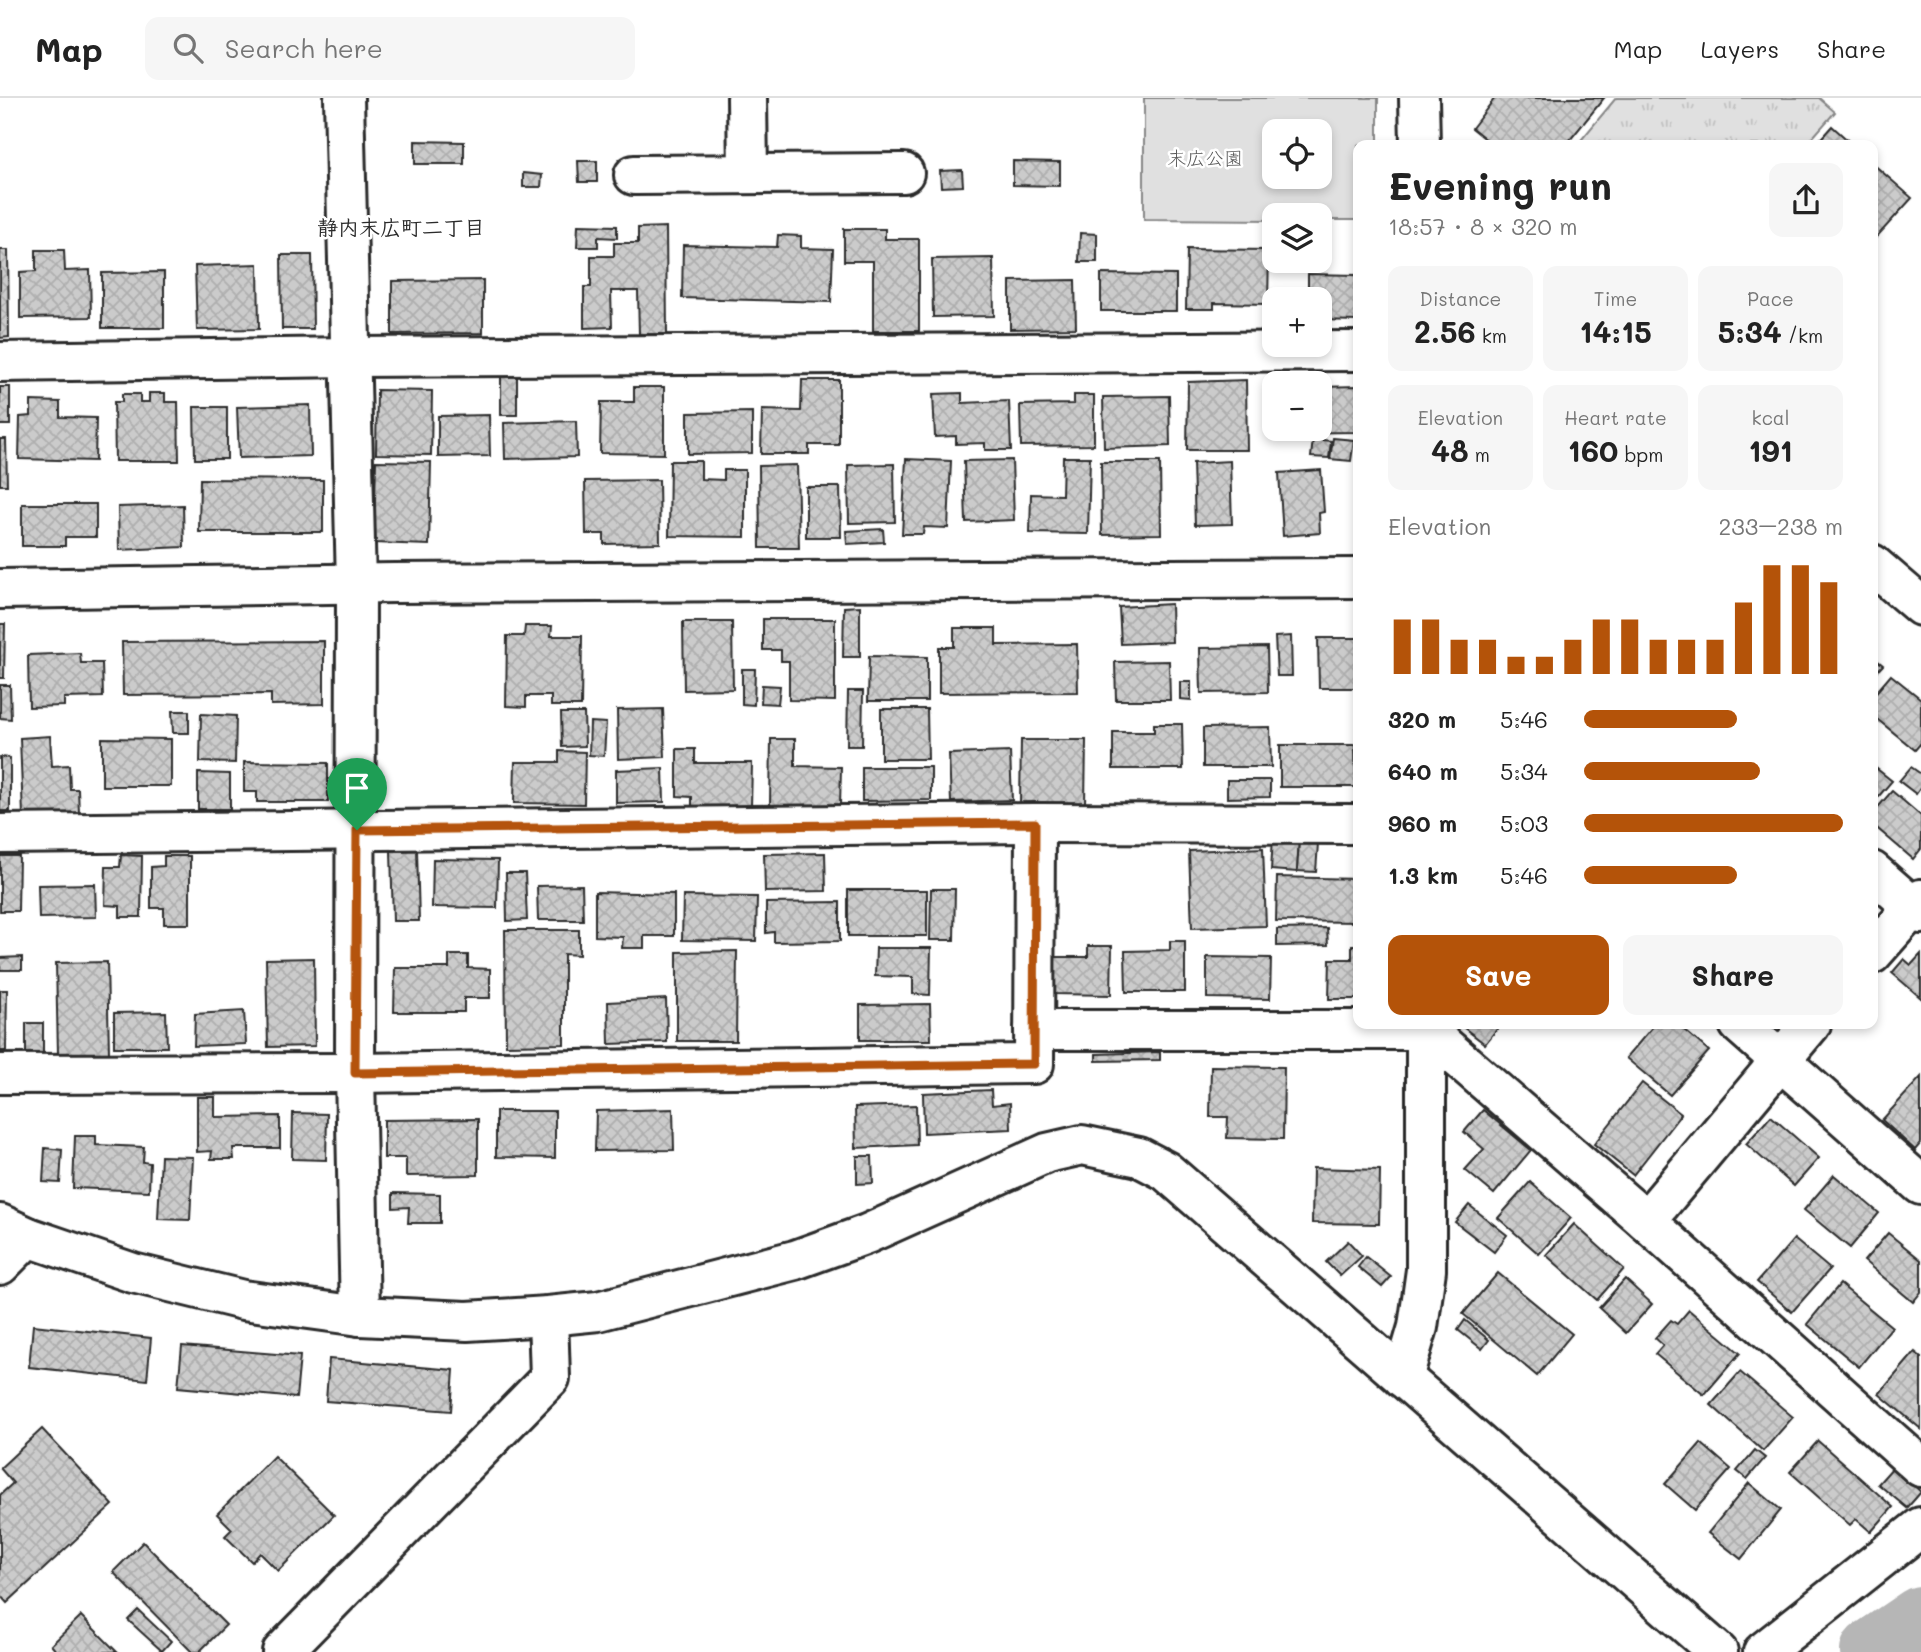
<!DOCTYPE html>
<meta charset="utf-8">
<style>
body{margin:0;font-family:Mali,"Klee One",sans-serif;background:#f6f6f6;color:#222;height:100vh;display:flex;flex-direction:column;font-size:26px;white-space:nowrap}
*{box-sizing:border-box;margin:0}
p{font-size:23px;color:#767676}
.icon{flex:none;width:38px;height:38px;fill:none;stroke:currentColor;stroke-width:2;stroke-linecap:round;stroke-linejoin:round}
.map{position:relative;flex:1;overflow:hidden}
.drawer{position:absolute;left:1353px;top:42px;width:525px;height:889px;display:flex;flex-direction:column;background:#fff;border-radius:14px;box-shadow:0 4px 10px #0003}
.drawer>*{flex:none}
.fabs{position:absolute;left:1262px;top:21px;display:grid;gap:14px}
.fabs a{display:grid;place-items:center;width:70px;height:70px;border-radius:14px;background:#fff;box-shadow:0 4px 10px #0003;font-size:35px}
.pin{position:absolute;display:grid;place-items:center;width:60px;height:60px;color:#fff;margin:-72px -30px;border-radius:50% 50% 50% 0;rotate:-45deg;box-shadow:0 0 7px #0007}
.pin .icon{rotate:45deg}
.round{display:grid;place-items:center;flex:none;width:74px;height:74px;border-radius:14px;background:#f6f6f6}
.head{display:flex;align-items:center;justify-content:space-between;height:119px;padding:0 35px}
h1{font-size:38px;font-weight:800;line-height:52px}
.stats{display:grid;grid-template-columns:repeat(3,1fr);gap:10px;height:119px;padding:7px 35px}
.stats div{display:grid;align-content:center;border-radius:14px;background:#f6f6f6;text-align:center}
.stats b{font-size:30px;font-weight:800}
.stats small{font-size:19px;font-weight:400}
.stats p{font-size:19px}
.chart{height:196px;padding:14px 35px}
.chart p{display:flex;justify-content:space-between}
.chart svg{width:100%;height:126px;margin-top:7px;stroke:#b45309;stroke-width:6}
.button{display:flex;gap:14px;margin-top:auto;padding:14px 35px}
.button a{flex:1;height:80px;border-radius:14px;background:#b45309;color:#fff;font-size:28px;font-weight:800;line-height:80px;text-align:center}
.button a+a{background:#f6f6f6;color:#222}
ul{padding:0 35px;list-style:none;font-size:23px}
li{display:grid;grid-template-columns:112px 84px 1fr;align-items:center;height:52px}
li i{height:18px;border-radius:9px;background:#b45309}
header{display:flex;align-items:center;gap:42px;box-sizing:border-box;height:98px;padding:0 35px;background:#fff;border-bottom:2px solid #e0e0e0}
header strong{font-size:33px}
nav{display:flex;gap:38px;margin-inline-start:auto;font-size:24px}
.search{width:490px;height:63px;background:#f6f6f6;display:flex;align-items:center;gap:18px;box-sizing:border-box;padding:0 24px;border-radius:14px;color:#767676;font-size:26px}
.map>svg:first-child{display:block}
</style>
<header>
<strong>Map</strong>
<div class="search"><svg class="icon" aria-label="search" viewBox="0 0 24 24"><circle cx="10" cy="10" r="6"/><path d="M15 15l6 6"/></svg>Search here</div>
<nav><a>Map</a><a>Layers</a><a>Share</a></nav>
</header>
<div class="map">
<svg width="1921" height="1554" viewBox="0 0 1921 1554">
<defs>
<pattern id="grass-tufts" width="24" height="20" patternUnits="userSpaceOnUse" patternTransform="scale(1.75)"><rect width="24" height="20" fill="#e0e0e0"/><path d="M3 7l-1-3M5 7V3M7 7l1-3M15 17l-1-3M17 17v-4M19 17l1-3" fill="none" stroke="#c0c0c0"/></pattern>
<pattern id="building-cross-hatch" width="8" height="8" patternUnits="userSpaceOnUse" patternTransform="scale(1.75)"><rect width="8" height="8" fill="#cbcbcb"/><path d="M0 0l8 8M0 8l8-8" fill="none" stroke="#aeaeae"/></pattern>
</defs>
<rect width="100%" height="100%" fill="#fff"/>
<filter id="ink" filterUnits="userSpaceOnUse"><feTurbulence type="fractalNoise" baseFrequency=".0143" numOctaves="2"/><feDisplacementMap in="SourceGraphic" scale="14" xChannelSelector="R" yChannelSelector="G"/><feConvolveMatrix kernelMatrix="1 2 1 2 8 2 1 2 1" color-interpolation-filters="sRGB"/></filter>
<g filter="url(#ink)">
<polygon fill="url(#grass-tufts)" stroke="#868686" stroke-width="2" points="1616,0 1819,0 1835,14 1806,47 1577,47"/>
<path fill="#e0e0e0" stroke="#868686" stroke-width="2" fill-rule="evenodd" d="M 1144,0 L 1378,0 L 1378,47 L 1358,47 L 1358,122 L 1320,122 L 1320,117 L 1274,117 L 1274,122 L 1144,121 ZM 1274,33 L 1320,33 L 1320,79 L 1274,79 Z"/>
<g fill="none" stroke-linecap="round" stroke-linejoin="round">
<polyline stroke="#b6b6b6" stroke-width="68" points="1874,1554 1921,1522"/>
</g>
<g fill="url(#building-cross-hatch)" stroke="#2b2b2b" stroke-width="2">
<polygon points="1495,0 1604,0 1566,47 1493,47 1472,30"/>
<polygon points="1832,28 1853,47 1815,47"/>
<polygon points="415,43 464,44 464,66 415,66"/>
<polygon points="578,63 597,63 597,84 579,84"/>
<polygon points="1013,63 1060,64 1060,88 1013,87"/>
<polygon points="1872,65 1912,100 1872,144"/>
<polygon points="962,72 963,88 941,89 940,73"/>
<polygon points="523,75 542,77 541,89 523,89"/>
<polygon points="578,127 617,128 617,140 598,139 598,149 577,149"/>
<polygon points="666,129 667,236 639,236 638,193 611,193 612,229 584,230 584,189 591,189 591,158 614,158 614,145 638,145 638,130"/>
<polygon points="844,131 885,131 885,141 919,141 919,233 873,233 873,163 844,163"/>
<polygon points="1080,135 1097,136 1097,164 1079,164"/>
<polygon points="778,137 801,138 801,150 833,151 831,204 682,200 683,147 777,149"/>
<polygon points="1187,151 1269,152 1268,206 1214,205 1214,211 1186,211"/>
<polygon points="0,152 8,152 9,239 0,240"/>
<polygon points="36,152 64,152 65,173 90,172 91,219 20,220 20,174 36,173"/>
<polygon points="281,157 312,157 313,231 282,231"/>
<polygon points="993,160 994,218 933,219 932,161"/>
<polygon points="258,166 259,231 197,232 195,168"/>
<polygon points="164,174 164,230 102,230 102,175"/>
<polygon points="1101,176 1176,177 1176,213 1101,213"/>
<polygon points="1308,176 1358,177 1358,223 1320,222 1320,201 1308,201"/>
<polygon points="483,182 483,235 392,236 392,183"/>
<polygon points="1075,182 1076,230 1010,231 1010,183"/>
<rect x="501" y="275" width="16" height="42"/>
<polygon points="802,282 839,282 839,347 809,347 809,356 761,356 762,312 801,313"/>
<polygon points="1246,282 1247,352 1187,352 1188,284"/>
<polygon points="1358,288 1358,334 1273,335 1272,290 1274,331 1320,331 1320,289"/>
<rect x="0" y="289" width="10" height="38"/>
<polygon points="634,289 664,289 664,356 600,355 601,304 634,304"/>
<polygon points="377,292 432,293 431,357 376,356"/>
<polygon points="149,295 165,295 165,304 178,304 179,363 115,363 114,304 122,304 122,296 140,296 140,304 149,304"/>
<polygon points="962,295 962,305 1009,303 1011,352 985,352 985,345 956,346 956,338 935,339 933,296"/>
<polygon points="1074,297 1094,297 1094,347 1021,348 1020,307 1074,306"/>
<polygon points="1169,298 1170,348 1104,350 1103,299"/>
<polygon points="31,303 60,304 60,319 96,320 95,363 19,361 20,319 31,318"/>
<polygon points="310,307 311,358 239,360 237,309"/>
<polygon points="194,309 227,309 227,361 195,361"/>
<polygon points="752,314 752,355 688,356 688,315"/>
<polygon points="489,317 490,358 438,359 438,318"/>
<polygon points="576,323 577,359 505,361 504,325"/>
<polygon points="1333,340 1354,342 1351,363 1330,361"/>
<polygon points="0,341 6,341 7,387 0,387"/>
<polygon points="1313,341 1331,343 1329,360 1311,359"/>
<polygon points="1063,359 1090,359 1088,436 1030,435 1031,396 1062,397"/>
<polygon points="906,361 951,363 948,430 924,429 923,436 902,436"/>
<polygon points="1012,362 1014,422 966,424 964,363"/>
<polygon points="376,363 431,364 429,447 374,445"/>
<polygon points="670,363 701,363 701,381 724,382 724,372 745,372 745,439 669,438"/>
<polygon points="1230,363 1232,426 1195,427 1193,365"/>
<polygon points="1101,364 1160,364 1161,436 1102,437"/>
<polygon points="894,366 895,424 849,425 848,367"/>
<polygon points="797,367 799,450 760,450 759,368"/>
<polygon points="1321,372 1324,414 1319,415 1320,435 1283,438 1279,375"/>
<polygon points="200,381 323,382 323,434 199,434"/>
<polygon points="659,382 660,445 604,446 604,436 586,436 585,383"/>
<polygon points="806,389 840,389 841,439 806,439"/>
<polygon points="22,406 96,406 96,439 65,439 65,448 22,448"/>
<polygon points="183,407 184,449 119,452 118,409"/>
<polygon points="883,431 884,444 847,446 846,433"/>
<polygon points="1171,506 1172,544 1121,546 1119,509"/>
<polygon points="860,508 860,559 843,559 844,509"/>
<polygon points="763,521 835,521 835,603 789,602 789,563 781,563 781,552 763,552"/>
<polygon points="683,524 732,524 733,591 684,592"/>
<polygon points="0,526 5,526 4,580 0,580"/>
<polygon points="525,528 552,528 551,538 582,538 581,608 551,608 551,598 526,598 526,609 506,608 507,538 524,538"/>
<polygon points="954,530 996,530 996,547 1077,546 1078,594 939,595 939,549 954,549"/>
<polygon points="1291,538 1292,578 1277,578 1275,539"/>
<polygon points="1318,540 1358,540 1358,590 1319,590"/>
<polygon points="324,543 324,606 271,607 271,596 123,597 122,544"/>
<polygon points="1267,549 1268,594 1201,595 1200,550"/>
<polygon points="80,555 81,565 102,565 103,599 64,600 64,608 29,609 28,557"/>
<polygon points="869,558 927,559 927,603 868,603"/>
<polygon points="1872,558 1883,567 1872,579"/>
<polygon points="1169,563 1170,602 1116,602 1115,564"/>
<polygon points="742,571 755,571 754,607 742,606"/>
<polygon points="1891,577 1921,601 1921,645 1915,652 1872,617 1872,599"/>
<polygon points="1180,584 1191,584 1191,602 1180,601"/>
<polygon points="0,587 10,587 11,621 0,620"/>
<polygon points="762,587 780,588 778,606 761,605"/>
<polygon points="848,593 863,593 862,648 847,648"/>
<polygon points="663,611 665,659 618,661 617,612"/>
<polygon points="881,611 927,611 928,661 881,661"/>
<polygon points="172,613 189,613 189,635 173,635"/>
<polygon points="561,615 584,615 585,648 562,649"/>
<polygon points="201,616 236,618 235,665 200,664"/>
<polygon points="590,624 606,625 604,658 589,657"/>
<polygon points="1154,626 1182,626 1183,671 1113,671 1113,634 1154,634"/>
<polygon points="1270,629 1271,669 1203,669 1203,630"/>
<polygon points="50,638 52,668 69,667 70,691 78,691 79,715 23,718 20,640"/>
<polygon points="102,640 171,641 171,688 102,688"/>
<polygon points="771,641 795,641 795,668 841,669 840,708 770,707"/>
<polygon points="1021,642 1086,642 1085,706 1020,705"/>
<polygon points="1280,647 1355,647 1356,689 1280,689"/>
<polygon points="677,651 695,651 695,665 752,665 751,709 692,708 692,699 677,698"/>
<polygon points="559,653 585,654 584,706 514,705 515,664 559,664"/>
<polygon points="1010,654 1012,702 951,704 949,656"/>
<polygon points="0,659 10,660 10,713 0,713"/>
<polygon points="244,664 328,665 328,704 257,704 257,694 244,694"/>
<polygon points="1872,667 1892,683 1872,706"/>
<polygon points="862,669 931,669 931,702 862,703"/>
<polygon points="1911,669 1921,676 1921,689 1916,696 1899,683"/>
<polygon points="663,670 664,704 616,705 616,672"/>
<polygon points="198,675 230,676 230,711 198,711"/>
<polygon points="1227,682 1270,682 1270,699 1227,700"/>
<polygon points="1892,693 1921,718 1921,751 1913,761 1872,726 1872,716"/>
<polygon points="1273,739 1299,740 1297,774 1271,772"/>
<polygon points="1299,744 1318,745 1316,774 1297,773"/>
<polygon points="1263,750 1266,828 1192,830 1189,753"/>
<polygon points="417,752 419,823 393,823 391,753"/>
<polygon points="825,755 826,793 765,794 764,756"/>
<polygon points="121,757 142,758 141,819 120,819 120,808 105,807 106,769 120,769"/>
<polygon points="0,758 19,758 18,813 0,813"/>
<polygon points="164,758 190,758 190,826 164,826 164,810 151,810 151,769 164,768"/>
<polygon points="433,761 498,762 497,810 432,809"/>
<polygon points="506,775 525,775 527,822 507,823"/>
<polygon points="1277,779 1358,781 1358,824 1276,823"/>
<polygon points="95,786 96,819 39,820 38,787"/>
<polygon points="582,787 583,822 538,822 537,788"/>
<polygon points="931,791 955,791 954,842 930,842"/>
<rect x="848" y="792" width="79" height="46"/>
<polygon points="595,794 674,796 674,838 644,838 644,850 622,850 623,839 595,838"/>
<polygon points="683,798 757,799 756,843 682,842"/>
<polygon points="840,804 840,843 774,844 774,834 766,835 766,805"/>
<polygon points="1327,830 1328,847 1277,848 1277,831"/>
<polygon points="505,832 579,832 579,857 564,856 564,946 506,947"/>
<polygon points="1170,843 1185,843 1185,894 1126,894 1125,853 1170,852"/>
<polygon points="1352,847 1358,847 1358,901 1329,901 1330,861 1352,861"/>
<polygon points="1088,848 1112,848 1111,897 1054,896 1055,859 1088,859"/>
<polygon points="876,850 931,850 930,897 913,896 913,879 875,878"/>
<polygon points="737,853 736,943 677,943 677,854"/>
<polygon points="1921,856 1921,900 1892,875 1904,861 1911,867"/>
<polygon points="449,857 468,857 468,870 490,871 490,900 464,900 464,914 394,914 395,870 449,870"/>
<polygon points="22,859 22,872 0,872 0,860"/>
<polygon points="1207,859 1271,860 1270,901 1207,900"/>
<polygon points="314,860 315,948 268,949 266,861"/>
<polygon points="107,864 109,955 58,956 56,865"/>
<polygon points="0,892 7,892 6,953 0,953"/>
<polygon points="666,901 667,944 609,946 608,904"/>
<polygon points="930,906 931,942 860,942 860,907"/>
<polygon points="244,913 246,946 194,948 195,916"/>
<polygon points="166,914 167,949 114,949 114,915"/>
<rect x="26" y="925" width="17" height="31"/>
<polygon points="1459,926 1501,926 1485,946"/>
<polygon points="1655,926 1677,926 1709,953 1670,997 1626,960"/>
<polygon points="1160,954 1160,962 1096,963 1096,956"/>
<polygon points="1211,968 1284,969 1283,1041 1227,1040 1228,1019 1210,1019"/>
<polygon points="1921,979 1921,1045 1915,1052 1882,1022"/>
<polygon points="1642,985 1681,1016 1633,1077 1594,1046"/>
<polygon points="991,992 992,1007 1010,1005 1011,1031 924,1035 923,995"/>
<polygon points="197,999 215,999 215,1019 280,1018 280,1050 233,1050 234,1061 211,1061 212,1053 197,1054"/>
<polygon points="916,1007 917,1047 856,1050 855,1009"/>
<polygon points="673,1011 674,1052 595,1053 596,1013"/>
<polygon points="1483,1012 1531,1052 1494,1096 1465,1072 1484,1051 1464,1034"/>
<polygon points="496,1013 555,1013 555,1060 496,1059"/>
<polygon points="293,1015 327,1016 326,1062 292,1061"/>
<polygon points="1771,1018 1819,1060 1794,1088 1746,1046"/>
<polygon points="478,1021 478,1077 406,1078 406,1060 384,1060 384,1022"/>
<polygon points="75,1038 96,1038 96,1047 144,1049 143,1064 150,1065 149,1093 73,1090"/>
<polygon points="45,1050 62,1052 60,1085 43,1084"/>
<polygon points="161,1058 193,1059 190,1122 158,1121"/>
<polygon points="857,1058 872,1058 873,1085 857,1086"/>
<polygon points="1313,1070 1380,1072 1379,1126 1312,1125"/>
<polygon points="1834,1077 1879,1115 1850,1150 1804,1112"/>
<polygon points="1530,1084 1571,1120 1539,1156 1498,1120"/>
<polygon points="393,1095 440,1096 440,1125 408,1125 409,1109 393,1110"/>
<polygon points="1469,1107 1507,1137 1494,1154 1455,1124"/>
<polygon points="1574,1126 1624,1171 1597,1202 1546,1157"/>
<polygon points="1888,1135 1921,1162 1921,1194 1913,1204 1864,1163"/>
<polygon points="1794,1141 1830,1171 1792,1214 1757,1184"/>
<polygon points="1348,1143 1362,1158 1340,1178 1326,1164"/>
<polygon points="1366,1159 1391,1179 1382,1189 1358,1169"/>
<polygon points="1498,1175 1572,1236 1537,1278 1463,1216"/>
<polygon points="1625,1181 1652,1206 1626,1235 1599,1210"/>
<polygon points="1840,1186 1892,1229 1859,1269 1807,1226"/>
<polygon points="1689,1212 1740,1255 1704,1297 1655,1256 1663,1247 1655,1240 1671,1222 1677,1226"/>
<polygon points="1465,1222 1489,1242 1482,1251 1458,1232"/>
<polygon points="33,1227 151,1240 147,1282 29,1269"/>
<polygon points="182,1248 300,1258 296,1300 178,1289"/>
<polygon points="1915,1254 1921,1259 1921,1331 1879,1296"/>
<polygon points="329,1261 454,1272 451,1313 326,1303"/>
<polygon points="1740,1274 1793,1319 1763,1353 1711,1307"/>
<polygon points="42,1331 113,1407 7,1505 0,1497 0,1397 13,1385 0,1370"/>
<polygon points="1818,1343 1893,1409 1871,1434 1856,1421 1850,1427 1790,1374"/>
<polygon points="1701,1345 1731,1371 1695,1412 1665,1386"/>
<polygon points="1755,1352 1765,1360 1747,1381 1737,1373"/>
<polygon points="274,1358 334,1417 278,1473 260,1455 252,1464 225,1438 232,1431 217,1416"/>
<polygon points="1893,1369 1921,1394 1907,1410 1878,1386"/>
<polygon points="1749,1385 1781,1412 1741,1461 1708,1435"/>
<polygon points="143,1444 226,1527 199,1554 192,1554 113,1474"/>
<polygon points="138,1512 171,1543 162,1553 128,1522"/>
<polygon points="81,1518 117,1554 57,1554 51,1547"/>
</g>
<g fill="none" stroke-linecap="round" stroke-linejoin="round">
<g stroke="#2b2b2b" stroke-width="44">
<g id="minor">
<polyline points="344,0 356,486 355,975 360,1218"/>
<polyline points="747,0 748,76"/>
<polyline points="1419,0 1420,47"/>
<polyline points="634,77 904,75"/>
<polyline points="0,264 351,259 1358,253"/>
<polyline points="1872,466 1921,508"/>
<polyline points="0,491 394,485 1358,480"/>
<polyline points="0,736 1035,725 1358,726"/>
<polyline points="1872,773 1921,816"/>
<polyline points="1872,856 1921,801"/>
<polyline points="1739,926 1921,1087"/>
<polyline points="1034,932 1426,932 1646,1123 1921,1369"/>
<polyline points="0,976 355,975 1034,966 1035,725"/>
<polyline points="1646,1123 1811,926"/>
<polyline points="0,1126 28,1139 133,1175 243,1202 360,1218 467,1223 548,1218 598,1213 795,1162 867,1136 1047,1055 1082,1047 1139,1059 1166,1073 1718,1554"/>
<polyline points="0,1167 28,1139"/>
<polyline points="1403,1280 1418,1229 1426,1172 1426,926"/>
<polyline points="282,1554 550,1280 548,1218"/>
<polyline points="1763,1554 1921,1429"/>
</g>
</g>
<use href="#minor" stroke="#fff" stroke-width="38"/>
</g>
</g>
<g fill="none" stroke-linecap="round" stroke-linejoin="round" filter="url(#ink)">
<g stroke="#fff" stroke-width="14">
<polygon id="route" points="1035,725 1034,966 355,975 357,732"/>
</g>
<use href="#route" stroke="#b45309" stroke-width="9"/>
</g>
<g text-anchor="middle" stroke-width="5" stroke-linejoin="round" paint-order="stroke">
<g font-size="19" fill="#585858" stroke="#fff">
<text x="1205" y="67">末広公園</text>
</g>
<g font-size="21" font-weight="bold" fill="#2b2b2b" stroke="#fff">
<text x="401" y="137">静内末広町二丁目</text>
</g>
</g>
</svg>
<div class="fabs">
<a><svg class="icon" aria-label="locate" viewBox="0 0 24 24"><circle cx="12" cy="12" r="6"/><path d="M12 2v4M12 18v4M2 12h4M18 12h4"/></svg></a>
<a><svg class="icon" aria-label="layers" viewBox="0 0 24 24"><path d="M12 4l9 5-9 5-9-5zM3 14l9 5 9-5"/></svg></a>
<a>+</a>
<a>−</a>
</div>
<div class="pin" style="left:357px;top:732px;background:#1e9e55"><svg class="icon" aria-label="arrive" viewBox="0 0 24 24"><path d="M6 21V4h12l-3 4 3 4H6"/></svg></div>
<section class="drawer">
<div class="head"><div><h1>Evening run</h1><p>18:57 · 8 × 320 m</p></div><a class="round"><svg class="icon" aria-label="share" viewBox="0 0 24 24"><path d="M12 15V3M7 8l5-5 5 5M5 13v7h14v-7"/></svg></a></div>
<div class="stats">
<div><p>Distance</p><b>2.56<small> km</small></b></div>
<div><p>Time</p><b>14:15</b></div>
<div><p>Pace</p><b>5:34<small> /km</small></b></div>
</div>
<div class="stats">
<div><p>Elevation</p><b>48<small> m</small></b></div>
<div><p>Heart rate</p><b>160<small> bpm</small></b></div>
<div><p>kcal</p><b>191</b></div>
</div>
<div class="chart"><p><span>Elevation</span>233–238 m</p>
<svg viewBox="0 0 160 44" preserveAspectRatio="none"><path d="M5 44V25M15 44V25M25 44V32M35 44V32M45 44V38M55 44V38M65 44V32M75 44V25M85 44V25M95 44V32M105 44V32M115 44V32M125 44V19M135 44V6M145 44V6M155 44V12"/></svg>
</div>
<ul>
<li><b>320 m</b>5:46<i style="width:59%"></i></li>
<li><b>640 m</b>5:34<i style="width:68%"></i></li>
<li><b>960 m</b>5:03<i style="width:100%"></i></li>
<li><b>1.3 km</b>5:46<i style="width:59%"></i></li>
</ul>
<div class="button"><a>Save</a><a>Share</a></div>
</section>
</div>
